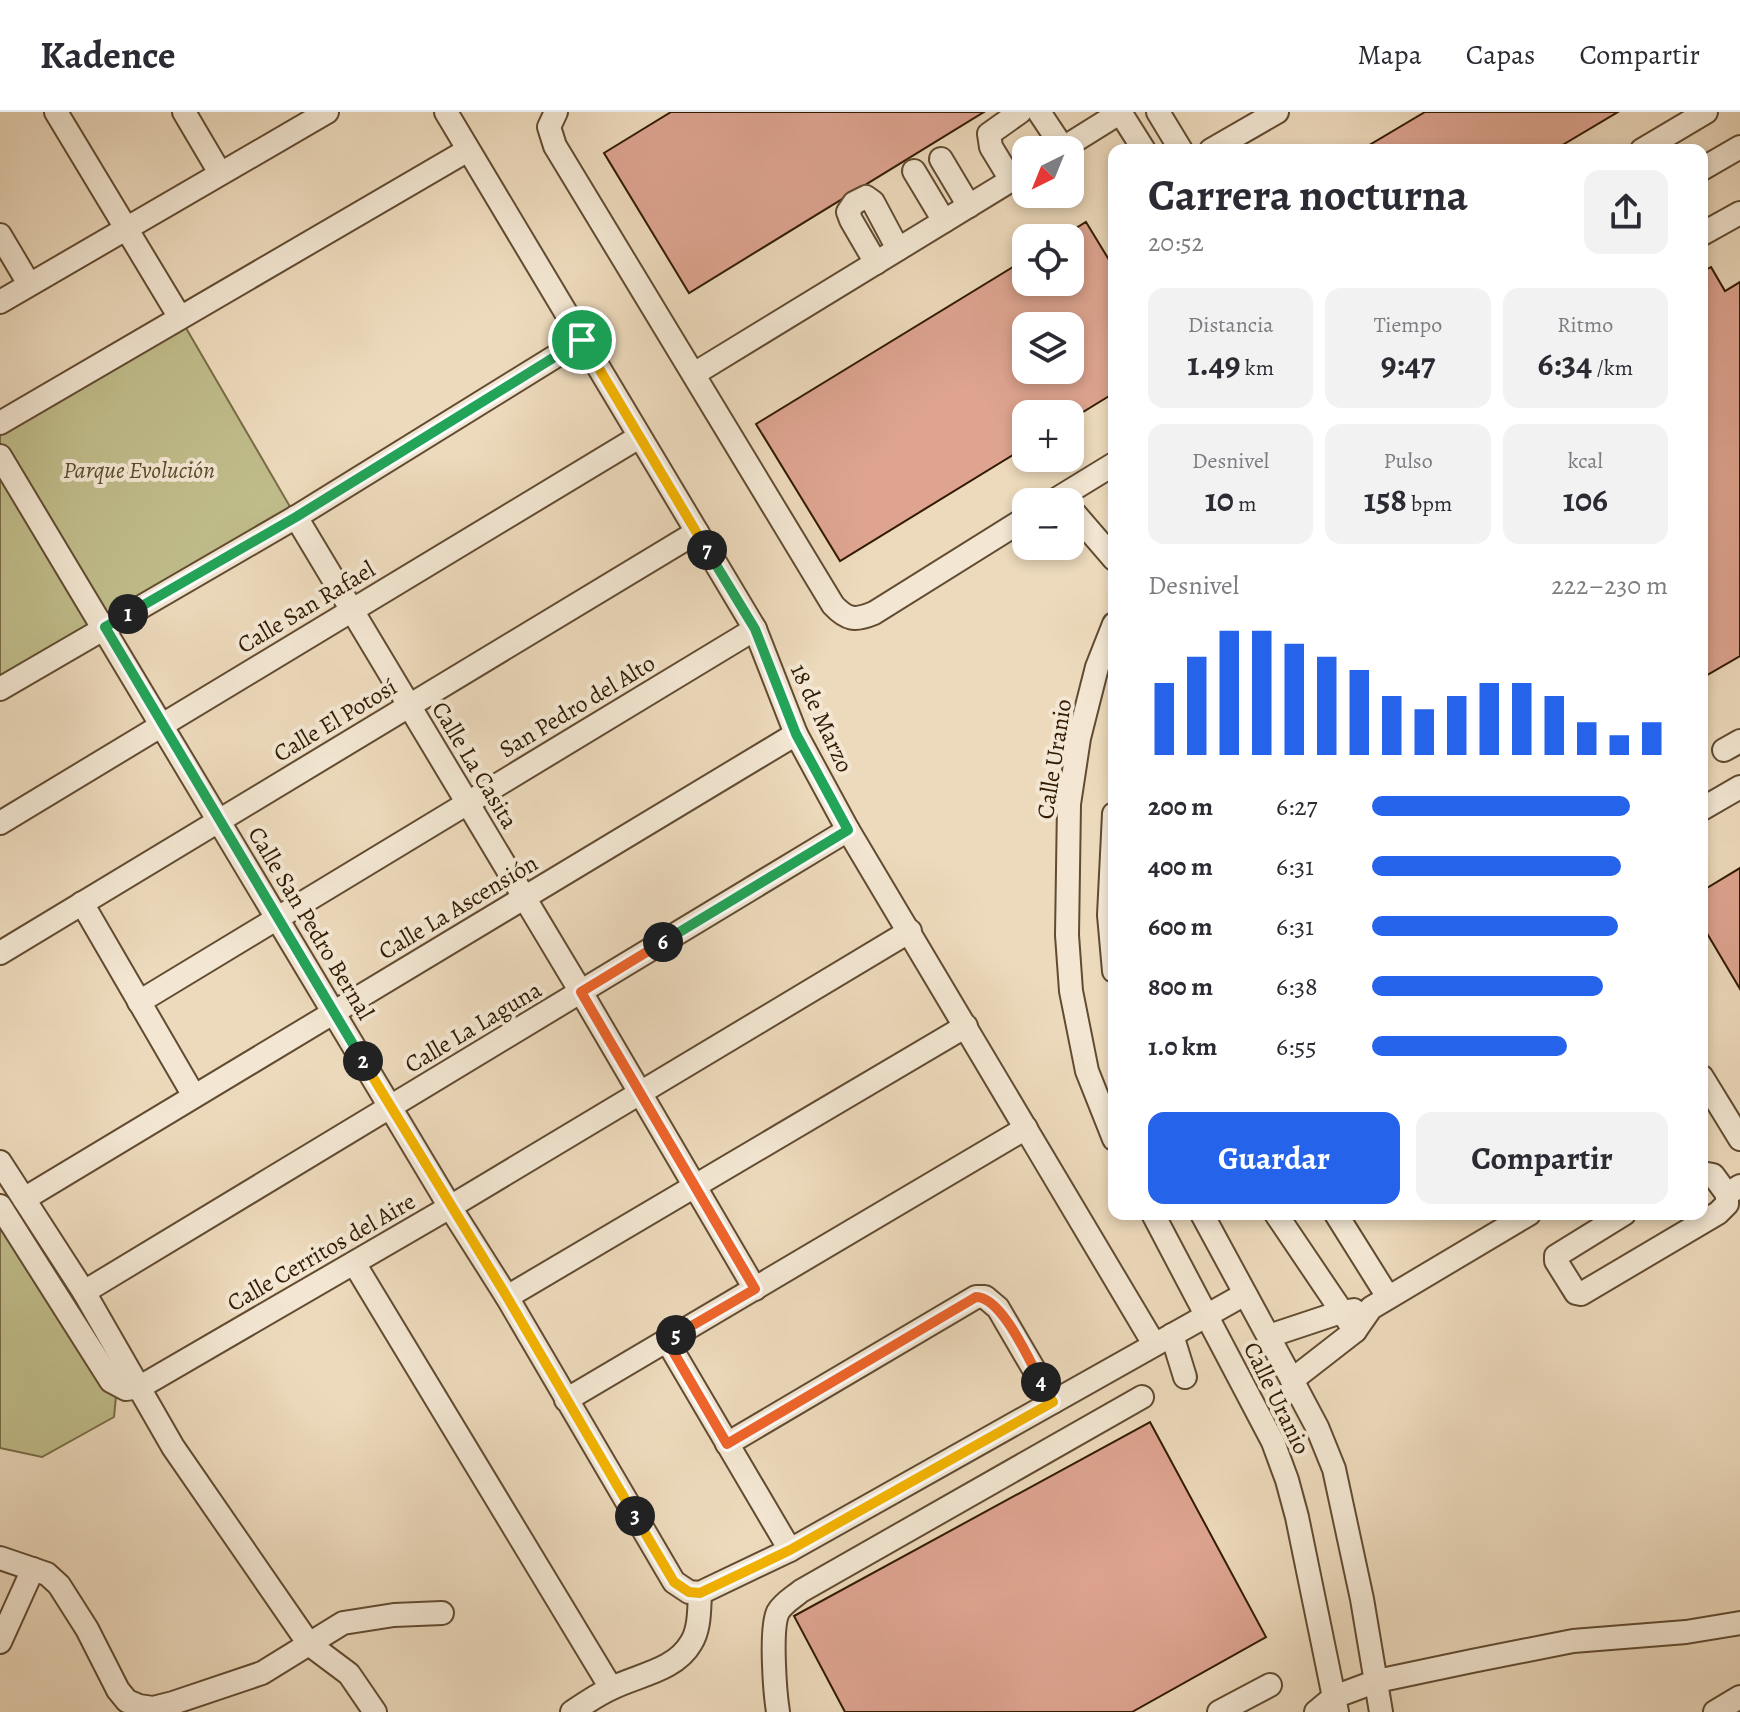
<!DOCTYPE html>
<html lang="es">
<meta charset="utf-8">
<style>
body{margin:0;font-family:Alegreya,serif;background:#f2f2f3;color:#2b2b33;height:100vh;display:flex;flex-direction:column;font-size:30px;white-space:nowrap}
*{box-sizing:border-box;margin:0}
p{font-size:26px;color:#7c7c81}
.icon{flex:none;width:44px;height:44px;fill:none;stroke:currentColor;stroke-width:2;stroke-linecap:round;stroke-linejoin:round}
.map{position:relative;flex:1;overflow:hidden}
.panel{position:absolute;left:1108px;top:32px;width:600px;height:1076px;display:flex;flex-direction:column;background:#fff;border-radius:16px;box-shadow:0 4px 12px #0003}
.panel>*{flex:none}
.needle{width:52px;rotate:223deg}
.controls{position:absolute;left:1012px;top:24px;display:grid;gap:16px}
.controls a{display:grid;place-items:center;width:72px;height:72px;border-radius:16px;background:#fff;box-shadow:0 4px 12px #0003;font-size:40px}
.pin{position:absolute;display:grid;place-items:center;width:68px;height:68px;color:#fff;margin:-34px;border:4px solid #fff;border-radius:50%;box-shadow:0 2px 8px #0007}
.km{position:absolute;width:40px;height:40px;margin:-20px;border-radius:50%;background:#222;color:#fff;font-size:22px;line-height:40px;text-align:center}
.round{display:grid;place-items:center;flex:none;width:84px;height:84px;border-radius:16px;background:#f2f2f3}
.summary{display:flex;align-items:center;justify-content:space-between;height:136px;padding:0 40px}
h1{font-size:44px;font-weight:700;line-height:60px}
.figures{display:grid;grid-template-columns:repeat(3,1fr);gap:12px;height:136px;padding:8px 40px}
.figures div{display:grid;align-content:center;border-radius:16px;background:#f2f2f3;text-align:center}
.figures b{font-size:34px;font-weight:700}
.figures small{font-size:22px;font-weight:400}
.figures p{font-size:22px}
.chart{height:224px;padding:16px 40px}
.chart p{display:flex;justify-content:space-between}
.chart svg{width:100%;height:144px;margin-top:8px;stroke:#2563eb;stroke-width:6}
.button{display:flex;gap:16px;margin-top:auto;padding:16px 40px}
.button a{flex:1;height:92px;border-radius:16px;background:#2563eb;color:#fff;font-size:32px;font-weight:700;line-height:92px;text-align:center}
.button a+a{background:#f2f2f3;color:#2b2b33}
ul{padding:0 40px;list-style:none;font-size:26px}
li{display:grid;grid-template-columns:128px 96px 1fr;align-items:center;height:60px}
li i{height:20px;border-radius:10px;background:#2563eb}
header{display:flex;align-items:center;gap:48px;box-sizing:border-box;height:112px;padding:0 40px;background:#fff;border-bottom:2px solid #e1e1e2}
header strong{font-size:38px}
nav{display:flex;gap:44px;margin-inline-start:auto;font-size:28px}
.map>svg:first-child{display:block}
</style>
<header>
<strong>Kadence</strong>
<nav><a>Mapa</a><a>Capas</a><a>Compartir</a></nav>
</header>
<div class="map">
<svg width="1740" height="1600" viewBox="0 0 1740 1600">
<rect width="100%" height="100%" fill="#eddabc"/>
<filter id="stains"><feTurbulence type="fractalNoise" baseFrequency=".0025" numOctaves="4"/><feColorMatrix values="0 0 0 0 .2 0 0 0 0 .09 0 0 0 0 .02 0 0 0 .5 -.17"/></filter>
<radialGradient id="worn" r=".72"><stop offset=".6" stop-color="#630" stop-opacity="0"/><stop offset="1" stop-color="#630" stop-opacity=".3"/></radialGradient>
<g fill="#c0bd8b" stroke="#796c47" stroke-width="2">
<polygon points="179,204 296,405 0,578 0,311"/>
<polygon points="0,1094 117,1274 114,1305 42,1345 0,1336"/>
</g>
<g fill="#dea490" stroke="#321b03" stroke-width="2" fill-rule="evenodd">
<polygon points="671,0 984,0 689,181 604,41"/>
<polygon points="1425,0 1618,0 1554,38 1361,38"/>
<path d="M 1086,110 L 1114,156 L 1114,281 L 1070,308 L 1070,302 L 1026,302 L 1026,335 L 840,449 L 756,312 L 1026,147 L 1026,170 L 1070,170 L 1070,126 L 1060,126 ZM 1026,214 L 1070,214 L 1070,258 L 1026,258 Z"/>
<polygon points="1711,155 1725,179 1740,170 1740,544 1702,566 1702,160"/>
<polygon points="1740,756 1740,877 1702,813 1702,779"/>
<polygon points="1150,1310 1266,1525 1132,1600 845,1600 794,1504"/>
</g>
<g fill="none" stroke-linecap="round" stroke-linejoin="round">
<g stroke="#614b31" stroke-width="26">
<g id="minor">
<polyline points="56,0 179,204"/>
<polyline points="184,0 220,61"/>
<polyline points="446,0 755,517 796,622 848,718 1154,1232"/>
<path d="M 556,0 L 549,15 L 555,34 L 833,493 C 847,508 855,509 874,501 L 1026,406"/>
<polyline points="1039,0 1063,36"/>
<polyline points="1120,0 1144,38"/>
<polyline points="1158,0 1181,38"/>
<polyline points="1060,38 1121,0"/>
<polyline points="1211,38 1277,0"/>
<polyline points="1642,38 1706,0"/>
<polyline points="941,47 969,94"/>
<polyline points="1702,57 1740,35"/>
<polyline points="914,59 944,109"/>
<polyline points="1011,68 991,35 989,22 1020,0"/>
<polyline points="1702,122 1740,101"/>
<polyline points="0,123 29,172"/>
<polyline points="876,151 851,108 848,100 854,91 866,85 873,90 898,137"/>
<polyline points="0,190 327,0"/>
<polyline points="694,262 1026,59"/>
<polyline points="0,311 468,38"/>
<polyline points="0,344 450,1095 507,1185 674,1470 689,1480 700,1481 790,1438 1245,1182"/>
<polyline points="1052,390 1114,352"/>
<polyline points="1070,396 1114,447"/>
<polyline points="296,405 581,880 755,1177"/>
<polyline points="1114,512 1097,555 1079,626 1069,692 1067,823 1071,879 1087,959 1114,1027"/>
<polyline points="0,577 296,405 582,228"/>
<polyline points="1724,638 1740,629"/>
<polyline points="1702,697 1740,675"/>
<polyline points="1114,702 1109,803 1114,859"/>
<polyline points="0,711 639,325"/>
<polyline points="82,791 194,984"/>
<polyline points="0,841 697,420"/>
<polyline points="139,890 755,517"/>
<polyline points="1702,965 1740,1027"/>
<polyline points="0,1050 84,1180 173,1335 309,1532 349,1562 375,1600"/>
<polyline points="1702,1061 1713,1063 1727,1082"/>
<polyline points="24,1087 796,622"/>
<polyline points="0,1094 111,1269 126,1277 140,1275 450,1095 910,819"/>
<polyline points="1153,1102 1273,1330 1287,1368 1297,1405 1337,1600"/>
<polyline points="1202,1102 1292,1268 1317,1315 1334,1357 1362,1487 1381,1600"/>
<polyline points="1276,1102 1355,1219"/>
<polyline points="1336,1102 1388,1185"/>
<polyline points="1624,1102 1556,1144 1556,1149 1576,1181 1581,1182 1718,1101 1727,1092 1727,1082 1740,1074"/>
<polyline points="354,1151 611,1576"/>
<polyline points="84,1180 848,718"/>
<polyline points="507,1185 966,914"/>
<polyline points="1172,1223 1185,1265"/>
<polyline points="1269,1224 1341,1200 1354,1198"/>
<polyline points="667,1229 790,1438"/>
<polyline points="1292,1268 1355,1219 1371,1196 1529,1102"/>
<polyline points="566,1288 1026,1016"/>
<polyline points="727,1332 976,1185 985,1185 998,1196 1053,1290"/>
<polyline points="0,1446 47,1462 59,1473 87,1517 118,1578 127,1589 139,1594 153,1596 173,1591 262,1561 343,1511 394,1503 442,1501"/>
<polyline points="0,1530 33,1457"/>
<path d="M 572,1600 C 584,1592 597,1583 610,1577 C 637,1563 675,1559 691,1531 C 700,1517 699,1497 700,1481"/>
<path d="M 778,1600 C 775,1581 770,1517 778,1500 C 783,1491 794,1485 801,1479 L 1142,1285"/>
<polyline points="1219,1600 1270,1573"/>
<polyline points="1316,1600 1334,1585 1377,1569 1472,1549 1573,1529 1686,1520 1740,1511"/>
<polyline points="1715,1600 1740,1585"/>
</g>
</g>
<use href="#minor" stroke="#f3e7d3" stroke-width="22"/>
</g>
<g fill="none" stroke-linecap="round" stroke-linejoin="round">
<g stroke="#fff" stroke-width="16">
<polyline id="split-1" points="128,502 296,405 582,228"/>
</g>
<g stroke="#fff" stroke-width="16">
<polyline id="split-2" points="128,502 105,515 363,949"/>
</g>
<g stroke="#fff" stroke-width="16">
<polyline id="split-3" points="363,949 507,1185 635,1404"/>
</g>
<g stroke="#fff" stroke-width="16">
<polyline id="split-4" points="635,1404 674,1470 689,1480 700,1481 790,1438 1053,1290 1041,1270"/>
</g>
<g stroke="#fff" stroke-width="16">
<path id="split-5" d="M 676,1223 L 667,1229 L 727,1332 L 976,1185 C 1002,1185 1029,1248 1041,1270"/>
</g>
<g stroke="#fff" stroke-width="16">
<polyline id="split-6" points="663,830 581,880 755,1177 676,1223"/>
</g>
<g stroke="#fff" stroke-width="16">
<polyline id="split-7" points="663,830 848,718 796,622 755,517 707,438"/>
</g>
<g stroke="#fff" stroke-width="16">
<polyline id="split-8" points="582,228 707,438"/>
</g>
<use href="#split-1" stroke="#22a559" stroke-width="10"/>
<use href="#split-2" stroke="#22a559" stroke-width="10"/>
<use href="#split-3" stroke="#f5b400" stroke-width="10"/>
<use href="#split-4" stroke="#f5b400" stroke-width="10"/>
<use href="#split-5" stroke="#f0652b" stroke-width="10"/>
<use href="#split-6" stroke="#f0652b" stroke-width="10"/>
<use href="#split-7" stroke="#22a559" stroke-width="10"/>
<use href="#split-8" stroke="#f5b400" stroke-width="10"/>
</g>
<g text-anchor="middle" stroke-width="8" stroke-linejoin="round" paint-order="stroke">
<g font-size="24" font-style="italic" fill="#5d4c2c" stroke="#f3e7d3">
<text x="139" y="366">Parque Evolución</text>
</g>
<g font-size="24" fill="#321b03" stroke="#f3e7d3">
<text transform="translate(306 495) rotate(-31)" y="8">Calle San Rafael</text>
<text transform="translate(577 594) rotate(-31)" y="8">San Pedro del Alto</text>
<text transform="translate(822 606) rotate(65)" y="8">18 de Marzo</text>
<text transform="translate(335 608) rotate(-31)" y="8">Calle El Potosí</text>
<text transform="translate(1054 647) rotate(-81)" y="8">Calle Uranio</text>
<text transform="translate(475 653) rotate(59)" y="8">Calle La Casita</text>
<text transform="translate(458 795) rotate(-31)" y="8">Calle La Ascensión</text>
<text transform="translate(311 811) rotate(59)" y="8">Calle San Pedro Bernal</text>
<text transform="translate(473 915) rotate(-31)" y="8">Calle La Laguna</text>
<text transform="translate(321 1140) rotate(-30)" y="8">Calle Cerritos del Aire</text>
<text transform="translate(1277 1286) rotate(64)" y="8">Calle Uranio</text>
</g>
</g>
<rect width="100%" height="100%" filter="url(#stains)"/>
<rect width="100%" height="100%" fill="url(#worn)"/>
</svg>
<div class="controls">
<a><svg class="needle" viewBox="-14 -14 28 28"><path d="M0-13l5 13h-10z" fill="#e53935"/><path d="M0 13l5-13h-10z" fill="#7c7c81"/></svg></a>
<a><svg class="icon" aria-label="locate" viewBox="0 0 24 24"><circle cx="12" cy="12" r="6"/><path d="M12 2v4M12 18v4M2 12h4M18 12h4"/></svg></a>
<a><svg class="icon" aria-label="layers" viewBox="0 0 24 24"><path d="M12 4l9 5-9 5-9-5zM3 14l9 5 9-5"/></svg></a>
<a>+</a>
<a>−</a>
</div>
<div class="pin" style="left:582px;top:228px;background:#1e9e55"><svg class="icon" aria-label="arrive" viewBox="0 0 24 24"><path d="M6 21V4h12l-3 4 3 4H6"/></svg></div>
<b class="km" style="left:128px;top:502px">1</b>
<b class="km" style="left:363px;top:949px">2</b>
<b class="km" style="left:635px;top:1404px">3</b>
<b class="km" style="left:1041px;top:1270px">4</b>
<b class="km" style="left:676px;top:1223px">5</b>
<b class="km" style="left:663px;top:830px">6</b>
<b class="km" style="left:707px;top:438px">7</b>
<section class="panel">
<div class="summary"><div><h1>Carrera nocturna</h1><p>20:52</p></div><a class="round"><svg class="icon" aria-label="share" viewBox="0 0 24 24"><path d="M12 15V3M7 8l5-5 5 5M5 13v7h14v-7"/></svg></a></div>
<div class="figures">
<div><p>Distancia</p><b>1.49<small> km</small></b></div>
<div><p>Tiempo</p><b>9:47</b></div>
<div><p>Ritmo</p><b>6:34<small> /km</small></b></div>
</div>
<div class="figures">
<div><p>Desnivel</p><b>10<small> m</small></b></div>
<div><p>Pulso</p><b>158<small> bpm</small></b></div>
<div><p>kcal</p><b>106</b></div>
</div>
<div class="chart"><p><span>Desnivel</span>222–230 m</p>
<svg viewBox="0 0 160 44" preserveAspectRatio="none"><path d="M5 44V22M15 44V14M25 44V6M35 44V6M45 44V10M55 44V14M65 44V18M75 44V26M85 44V30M95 44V26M105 44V22M115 44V22M125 44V26M135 44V34M145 44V38M155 44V34"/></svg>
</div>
<ul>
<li><b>200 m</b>6:27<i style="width:87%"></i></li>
<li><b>400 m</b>6:31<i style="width:84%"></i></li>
<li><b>600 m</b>6:31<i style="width:83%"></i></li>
<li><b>800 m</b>6:38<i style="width:78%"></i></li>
<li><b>1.0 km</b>6:55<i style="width:66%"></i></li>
</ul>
<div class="button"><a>Guardar</a><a>Compartir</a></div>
</section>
</div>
